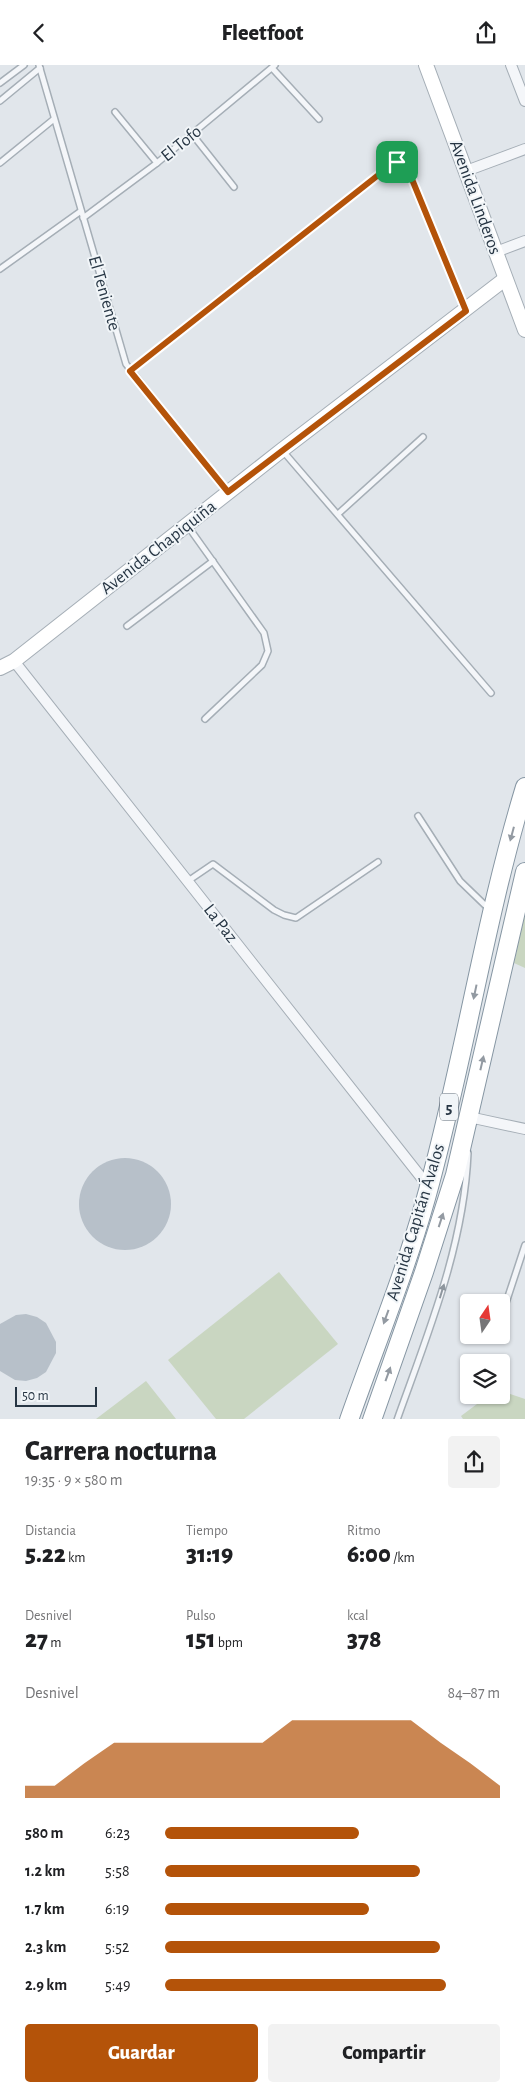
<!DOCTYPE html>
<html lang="es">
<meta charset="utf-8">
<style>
body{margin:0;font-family:"Alegreya Sans",sans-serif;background:#f2f2f2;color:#202124;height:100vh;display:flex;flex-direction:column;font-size:19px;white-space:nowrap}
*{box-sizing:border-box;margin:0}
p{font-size:16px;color:#757577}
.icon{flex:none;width:28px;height:28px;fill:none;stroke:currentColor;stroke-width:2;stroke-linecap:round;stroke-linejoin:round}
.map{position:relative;height:1354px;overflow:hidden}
.drawer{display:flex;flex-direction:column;background:#fff;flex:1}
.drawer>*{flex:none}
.needle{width:32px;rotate:13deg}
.tools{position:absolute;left:460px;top:1229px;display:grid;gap:10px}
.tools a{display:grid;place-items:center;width:50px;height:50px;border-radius:5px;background:#fff;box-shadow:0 1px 4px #0004;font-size:25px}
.scale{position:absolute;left:15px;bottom:12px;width:82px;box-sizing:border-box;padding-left:5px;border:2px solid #273644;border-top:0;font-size:14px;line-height:18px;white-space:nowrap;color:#273644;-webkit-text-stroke:4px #f1f5f8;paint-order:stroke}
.pin{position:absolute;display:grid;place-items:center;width:42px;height:42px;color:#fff;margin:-21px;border-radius:10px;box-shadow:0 2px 8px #0006}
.round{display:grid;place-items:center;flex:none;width:52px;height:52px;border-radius:5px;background:#f2f2f2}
.overview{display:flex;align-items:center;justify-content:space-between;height:85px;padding:0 25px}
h1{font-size:28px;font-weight:800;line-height:38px}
.metrics{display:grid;grid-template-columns:repeat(3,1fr);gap:8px;height:85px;padding:5px 25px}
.metrics div{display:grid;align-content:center}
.metrics b{font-size:25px;font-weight:800}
.metrics small{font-size:14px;font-weight:400}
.metrics p{font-size:14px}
.chart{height:140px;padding:10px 25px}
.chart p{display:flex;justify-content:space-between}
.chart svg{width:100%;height:90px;margin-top:5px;fill:#b45309;opacity:.7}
.action{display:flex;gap:10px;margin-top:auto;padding:10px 25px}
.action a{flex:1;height:58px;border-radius:5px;background:#b45309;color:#fff;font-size:20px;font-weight:800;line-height:58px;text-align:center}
.action a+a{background:#f2f2f2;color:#202124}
ul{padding:0 25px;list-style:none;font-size:16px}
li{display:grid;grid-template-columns:80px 60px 1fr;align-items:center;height:38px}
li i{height:12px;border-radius:6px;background:#b45309}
header{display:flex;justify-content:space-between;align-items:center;height:65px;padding:0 25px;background:#fff;font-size:22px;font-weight:800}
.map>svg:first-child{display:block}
</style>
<header><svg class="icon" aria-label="back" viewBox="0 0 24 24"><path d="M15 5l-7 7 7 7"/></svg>Fleetfoot<svg class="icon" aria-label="share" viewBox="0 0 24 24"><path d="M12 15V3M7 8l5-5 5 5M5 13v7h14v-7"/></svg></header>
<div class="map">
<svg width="525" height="1355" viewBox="0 0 525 1355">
<rect width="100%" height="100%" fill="#e1e6eb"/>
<g fill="#c9d6c1">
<polygon points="525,849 525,903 514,898"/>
<polygon points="279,1207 338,1279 244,1354 216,1354 168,1295"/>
<polygon points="146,1316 176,1354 96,1354"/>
<polygon points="501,1326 525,1334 525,1354 463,1354 461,1351 489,1330 501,1330"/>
</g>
<g fill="#b7c0c9">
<circle cx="125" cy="1139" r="46"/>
<polygon points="26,1249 37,1252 46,1258 56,1277 56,1288 46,1307 37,1313 26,1316 15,1315 0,1306 0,1259 16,1250"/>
</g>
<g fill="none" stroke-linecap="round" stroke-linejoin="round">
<g stroke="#a5aeb6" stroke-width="8">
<g id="lane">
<polyline points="39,0 126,299 227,427"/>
<polyline points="272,3 319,54"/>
<polyline points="0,18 24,0"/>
<polyline points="0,36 40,3"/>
<polyline points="115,47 157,98"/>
<polyline points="192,69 234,122"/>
<polyline points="0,98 54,54"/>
<polyline points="83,153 157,98 275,0"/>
<polyline points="0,204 81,146"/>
<polyline points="130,306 391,100 397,97 403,99 409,107 464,242"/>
<polyline points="282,385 491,628"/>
<polyline points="338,449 423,372"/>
<polyline points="187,460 264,568 268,586 262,600 205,654"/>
<polyline points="127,561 213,496"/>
<polyline points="418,751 460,816 489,844"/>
<polyline points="188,816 213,799 274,845 284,850 296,853 378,797"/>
<polyline points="501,1253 525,1180"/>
<path d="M 397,1355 C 428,1268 464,1181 468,1088"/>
</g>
</g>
<g stroke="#a5aeb6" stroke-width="12">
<g id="street">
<polyline points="511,0 525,36"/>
<polyline points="466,106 525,84"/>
<polyline points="496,187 525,176"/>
<polyline points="14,596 428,1121"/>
<polyline points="469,1052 525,1064"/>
</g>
</g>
<g stroke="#a5aeb6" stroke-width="16">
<g id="secondary">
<polyline points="426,0 525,265"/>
<polyline points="0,603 14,596 282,385 505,214"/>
</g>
</g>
<g stroke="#8696a3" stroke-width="20">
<g id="highway">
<path d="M 349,1355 C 375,1281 405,1208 426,1133 C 464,997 484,857 525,722"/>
<polyline points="372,1355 424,1207 455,1110 525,807"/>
</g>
</g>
<use href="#lane" stroke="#f4f6f9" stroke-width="5"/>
<use href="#street" stroke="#f4f6f9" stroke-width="10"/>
<use href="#secondary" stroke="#fff" stroke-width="14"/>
<use href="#highway" stroke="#fff" stroke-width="18"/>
</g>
<defs><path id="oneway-solid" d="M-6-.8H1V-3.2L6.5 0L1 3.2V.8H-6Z" transform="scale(1.25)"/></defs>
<g fill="#939aa2">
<use href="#oneway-solid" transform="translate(512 769) rotate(105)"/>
<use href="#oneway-solid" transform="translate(475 927) rotate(102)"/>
<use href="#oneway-solid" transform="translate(482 998) rotate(-77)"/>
<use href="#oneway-solid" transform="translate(441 1155) rotate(-72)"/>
<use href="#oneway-solid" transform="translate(386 1252) rotate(110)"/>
<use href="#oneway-solid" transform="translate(388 1309) rotate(-70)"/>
</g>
<use fill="#8e969e" href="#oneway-solid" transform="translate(442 1226) rotate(-73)"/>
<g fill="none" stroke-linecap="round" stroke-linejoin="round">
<g stroke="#fff" stroke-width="10">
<polygon id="route" points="397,97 403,98 409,107 466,246 228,427 130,306 391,100"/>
</g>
<use href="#route" stroke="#b45309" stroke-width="6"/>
</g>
<g text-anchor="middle" stroke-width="4" stroke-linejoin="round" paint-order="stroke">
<rect fill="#f1f5f8" stroke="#646f7a" stroke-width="1" x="440" y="1028.5" width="18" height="27" rx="4"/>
<g font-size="16" font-weight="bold" fill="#273644">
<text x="449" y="1048">5</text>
</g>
<g font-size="18" fill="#273644" stroke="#f1f5f8">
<text transform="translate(181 78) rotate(-39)" y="6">El Tofo</text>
<text transform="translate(476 132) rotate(70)" y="6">Avenida Linderos</text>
<text transform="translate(105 228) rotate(74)" y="6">El Teniente</text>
<text transform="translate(158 482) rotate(-38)" y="6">Avenida Chapiquiña</text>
<text transform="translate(221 858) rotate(52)" y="6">La Paz</text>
<text transform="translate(415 1157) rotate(-73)" y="6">Avenida Capitán Ávalos</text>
</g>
</g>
</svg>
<div class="tools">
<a><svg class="needle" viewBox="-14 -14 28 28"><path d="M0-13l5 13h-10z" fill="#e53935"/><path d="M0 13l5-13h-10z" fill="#757577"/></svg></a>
<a><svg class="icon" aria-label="layers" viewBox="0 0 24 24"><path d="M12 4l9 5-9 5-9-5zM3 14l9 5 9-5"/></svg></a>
</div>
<div class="scale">50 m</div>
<div class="pin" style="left:397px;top:97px;background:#1e9e55"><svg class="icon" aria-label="arrive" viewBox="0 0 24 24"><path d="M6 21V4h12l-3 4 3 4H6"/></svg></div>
</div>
<section class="drawer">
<div class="overview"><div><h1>Carrera nocturna</h1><p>19:35 · 9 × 580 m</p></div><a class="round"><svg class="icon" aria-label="share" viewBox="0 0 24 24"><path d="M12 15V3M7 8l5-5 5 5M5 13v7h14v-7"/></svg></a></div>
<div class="metrics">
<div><p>Distancia</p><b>5.22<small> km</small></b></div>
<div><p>Tiempo</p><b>31:19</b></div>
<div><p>Ritmo</p><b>6:00<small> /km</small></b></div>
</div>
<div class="metrics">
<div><p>Desnivel</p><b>27<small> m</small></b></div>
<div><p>Pulso</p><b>151<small> bpm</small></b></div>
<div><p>kcal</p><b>378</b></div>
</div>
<div class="chart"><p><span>Desnivel</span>84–87 m</p>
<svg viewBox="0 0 160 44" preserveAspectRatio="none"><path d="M0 44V38L10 38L20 27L30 17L40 17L50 17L60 17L70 17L80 17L90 6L100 6L110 6L120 6L130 6L140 17L150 27L160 38V44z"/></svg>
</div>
<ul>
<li><b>580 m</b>6:23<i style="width:58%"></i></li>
<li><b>1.2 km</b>5:58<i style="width:76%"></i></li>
<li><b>1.7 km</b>6:19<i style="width:61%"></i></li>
<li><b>2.3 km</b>5:52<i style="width:82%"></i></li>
<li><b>2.9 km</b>5:49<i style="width:84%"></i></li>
</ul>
<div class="action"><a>Guardar</a><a>Compartir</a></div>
</section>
